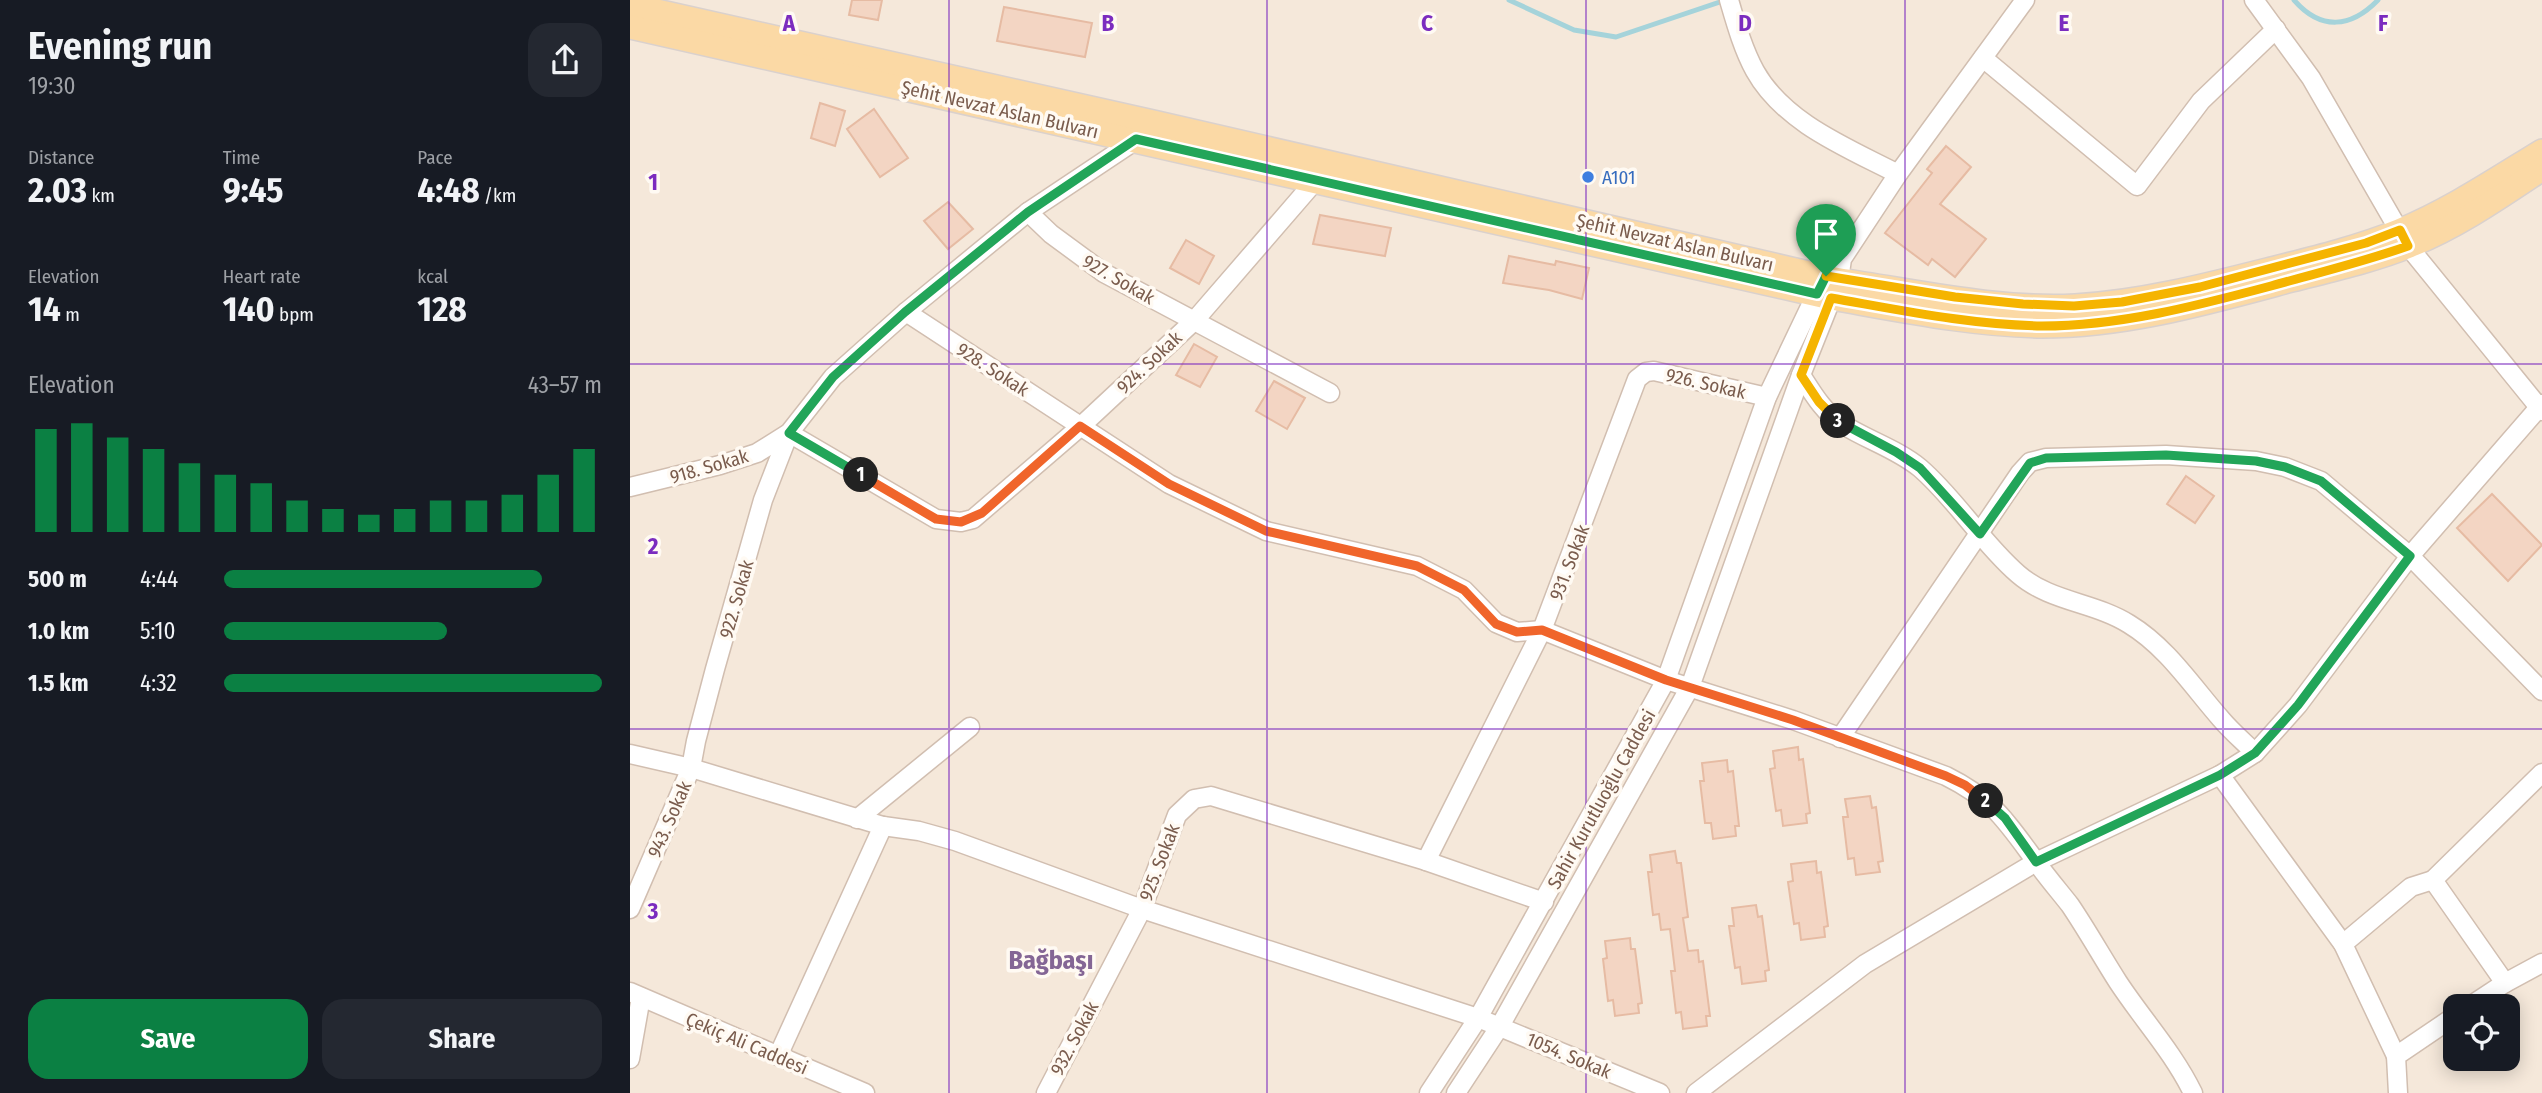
<!DOCTYPE html>
<meta charset="utf-8">
<style>
body{margin:0;font-family:"Fira Sans Condensed",sans-serif;background:#242831;color:#f1f3f6;height:100vh;display:flex;flex-direction:column;font-size:26px;white-space:nowrap}
*{box-sizing:border-box;margin:0}
p{font-size:23px;color:#9ea1a6}
.icon{flex:none;width:38px;height:38px;fill:none;stroke:currentColor;stroke-width:2;stroke-linecap:round;stroke-linejoin:round}
.map{position:relative;flex:1;overflow:hidden}
.sheet{display:flex;flex-direction:column;background:#171b24;width:630px}
.sheet>*{flex:none}
.buttons{position:absolute;left:1813px;top:994px;display:grid;gap:14px}
.buttons a{display:grid;place-items:center;width:77px;height:77px;border-radius:14px;background:#171b24;box-shadow:0 4px 18px #0003;font-size:35px}
.pin{position:absolute;display:grid;place-items:center;width:60px;height:60px;color:#fff;margin:-72px -30px;border-radius:50% 50% 50% 0;rotate:-45deg;box-shadow:0 0 7px #0007}
.pin .icon{rotate:45deg}
.km{position:absolute;width:35px;height:35px;margin:-18px;border-radius:50%;background:#222;color:#fff;font-size:19px;line-height:35px;text-align:center}
.round{display:grid;place-items:center;flex:none;width:74px;height:74px;border-radius:21px;background:#242831}
.summary{display:flex;align-items:center;justify-content:space-between;height:119px;padding:0 28px}
h1{font-size:38px;font-weight:700;line-height:52px}
.figures{display:grid;grid-template-columns:repeat(3,1fr);gap:10px;height:119px;padding:7px 28px}
.figures div{display:grid;align-content:center}
.figures b{font-size:35px;font-weight:700}
.figures small{font-size:19px;font-weight:400}
.figures p{font-size:19px}
.chart{height:196px;padding:14px 28px}
.chart p{display:flex;justify-content:space-between}
.chart svg{width:100%;height:126px;margin-top:7px;stroke:#0b8043;stroke-width:6}
.action{display:flex;gap:14px;margin-top:auto;padding:14px 28px}
.action a{flex:1;height:80px;border-radius:21px;background:#0b8043;color:#fff;font-size:28px;font-weight:700;line-height:80px;text-align:center}
.action a+a{background:#242831;color:#f1f3f6}
ul{padding:0 28px;list-style:none;font-size:23px}
li{display:grid;grid-template-columns:112px 84px 1fr;align-items:center;height:52px}
li i{height:18px;border-radius:9px;background:#0b8043}
main{display:flex;flex:1;min-height:0}
.map>svg:first-child{display:block}
</style>
<main>
<section class="sheet">
<div class="summary"><div><h1>Evening run</h1><p>19:30</p></div><a class="round"><svg class="icon" aria-label="share" viewBox="0 0 24 24"><path d="M12 15V3M7 8l5-5 5 5M5 13v7h14v-7"/></svg></a></div>
<div class="figures">
<div><p>Distance</p><b>2.03<small> km</small></b></div>
<div><p>Time</p><b>9:45</b></div>
<div><p>Pace</p><b>4:48<small> /km</small></b></div>
</div>
<div class="figures">
<div><p>Elevation</p><b>14<small> m</small></b></div>
<div><p>Heart rate</p><b>140<small> bpm</small></b></div>
<div><p>kcal</p><b>128</b></div>
</div>
<div class="chart"><p><span>Elevation</span>43–57 m</p>
<svg viewBox="0 0 160 44" preserveAspectRatio="none"><path d="M5 44V8M15 44V6M25 44V11M35 44V15M45 44V20M55 44V24M65 44V27M75 44V33M85 44V36M95 44V38M105 44V36M115 44V33M125 44V33M135 44V31M145 44V24M155 44V15"/></svg>
</div>
<ul>
<li><b>500 m</b>4:44<i style="width:84%"></i></li>
<li><b>1.0 km</b>5:10<i style="width:59%"></i></li>
<li><b>1.5 km</b>4:32<i style="width:100%"></i></li>
</ul>
<div class="action"><a>Save</a><a>Share</a></div>
</section>
<div class="map">
<svg width="1912" height="1093" viewBox="0 0 1912 1093">
<rect width="100%" height="100%" fill="#fdf6ec"/>
<path fill="#f5e8da" fill-rule="evenodd" d="M 0,0 L 1912,0 L 1912,1093 L 0,1093 ZM 1825,1006 L 1878,1006 L 1878,1059 L 1825,1059 Z"/>
<g fill="none" stroke-linecap="round" stroke-linejoin="round">
<g stroke="#a5d3da" stroke-width="5">
<polyline points="879,0 944,30 986,37 1096,0"/>
<path d="M 1664,0 C 1691,31 1721,28 1748,0"/>
</g>
</g>
<g fill="#f3d5c3" stroke="#e6bba3" stroke-width="2">
<polygon points="222,0 252,0 248,20 219,15"/>
<polygon points="374,7 462,23 455,57 367,41"/>
<polygon points="190,103 215,111 205,146 181,138"/>
<polygon points="244,109 278,158 250,177 217,129"/>
<polygon points="1316,146 1341,167 1310,204 1356,239 1325,277 1302,259 1298,265 1255,233 1302,173 1297,169"/>
<polygon points="318,202 343,229 318,249 294,221"/>
<polygon points="690,215 761,228 755,256 683,244"/>
<polygon points="556,240 584,256 569,284 540,268"/>
<polygon points="879,256 925,265 926,261 959,268 952,299 919,290 873,283"/>
<polygon points="564,344 587,357 570,387 546,375"/>
<polygon points="644,381 675,398 657,429 626,411"/>
<polygon points="1556,476 1584,496 1565,523 1537,504"/>
<polygon points="1862,494 1912,545 1878,581 1827,528"/>
<polygon points="1168,747 1169,760 1173,759 1180,813 1176,814 1177,823 1153,826 1151,810 1146,811 1140,769 1145,768 1143,751"/>
<polygon points="1097,760 1098,772 1103,771 1109,826 1105,826 1106,836 1083,839 1081,823 1075,823 1070,781 1074,781 1072,763"/>
<polygon points="1240,796 1242,808 1246,807 1253,861 1248,862 1250,872 1226,875 1224,858 1218,859 1213,817 1218,817 1215,799"/>
<polygon points="1045,851 1047,863 1051,863 1058,917 1053,918 1058,951 1068,950 1069,962 1073,961 1080,1016 1076,1016 1077,1026 1053,1029 1051,1012 1046,1013 1041,971 1045,971 1040,929 1031,930 1029,914 1023,915 1018,872 1022,872 1020,855"/>
<polygon points="1186,861 1187,873 1191,872 1198,926 1194,927 1195,937 1171,940 1169,923 1164,924 1158,882 1163,881 1161,864"/>
<polygon points="1126,905 1128,917 1132,916 1139,970 1135,971 1136,981 1112,984 1110,967 1105,968 1099,926 1104,926 1102,908"/>
<polygon points="1000,938 1001,949 1005,949 1012,1003 1008,1004 1009,1013 985,1016 983,1000 978,1001 973,959 977,958 975,941"/>
</g>
<g fill="none" stroke-linecap="round" stroke-linejoin="round">
<g stroke="#d1beb0" stroke-width="21">
<g id="minor">
<path d="M 1099,0 C 1106,24 1113,49 1125,71 C 1154,123 1218,148 1268,174"/>
<polyline points="1624,0 1681,78 1778,246 1912,411"/>
<polyline points="1353,58 1507,186 1571,101 1646,29"/>
<polyline points="398,212 421,234 474,273 700,393"/>
<path d="M 276,312 L 539,484 L 636,531 L 787,566 L 834,590 L 866,623 L 887,632 L 912,630 L 1036,680 L 1163,720 L 1316,776 C 1364,800 1376,821 1407,863 C 1417,877 1429,891 1440,905 C 1457,930 1472,957 1488,982 C 1513,1020 1543,1052 1563,1093"/>
<path d="M 1171,375 C 1182,392 1194,413 1212,424 C 1237,440 1267,449 1290,468 C 1326,499 1352,543 1388,574 C 1420,602 1464,602 1499,624 C 1537,647 1562,686 1591,719 C 1601,731 1614,742 1625,753"/>
<polyline points="0,487 90,465 127,453 159,433 203,377 276,312 398,212 506,140"/>
<polyline points="1210,738 1390,473 1400,462 1416,458 1536,455 1626,461 1655,467 1691,481 1780,556 1912,691"/>
<polyline points="0,754 61,768 253,826 289,831 325,841 512,909 848,1018 1030,1093"/>
<polyline points="1590,775 1713,944 1766,1056"/>
<polyline points="227,819 340,727"/>
<polyline points="796,861 912,630 1007,379 1016,372 1024,371 1137,397"/>
<polyline points="0,909 61,768 66,741 85,669 133,500 159,433 306,519 331,522 343,519 450,427 565,320 686,180"/>
<polyline points="1713,944 1781,887 1803,880"/>
<polyline points="1875,983 1803,880 1912,773"/>
<polyline points="0,992 235,1093"/>
<polyline points="1840,1006 1875,983 1912,963"/>
<polyline points="148,1056 253,826"/>
<polyline points="0,1059 11,997"/>
<polyline points="416,1093 512,909 547,815 564,799 581,796 796,861 914,902"/>
<polyline points="799,1093 848,1018 1036,680 1137,397 1190,286"/>
<polyline points="826,1093 870,1026 1060,687 1171,375 1209,280 1212,259 1268,174 1395,0"/>
<polyline points="1066,1093 1235,964 1406,862 1590,775 1625,753 1668,705 1780,556 1912,404"/>
<polyline points="1768,1093 1766,1056 1825,1016"/>
</g>
</g>
<g stroke="#dad1cd" stroke-width="26">
<g id="major">
<path d="M 0,5 L 523,122 L 1209,280 C 1286,291 1367,310 1445,306 C 1511,302 1574,286 1637,270 C 1681,259 1727,248 1769,231 C 1820,210 1866,179 1912,151"/>
<path d="M 0,27 L 1201,298 C 1270,310 1342,325 1412,326 C 1497,326 1580,302 1662,280 C 1701,270 1742,261 1779,246 C 1827,227 1870,197 1912,169"/>
</g>
</g>
<use href="#minor" stroke="#fff" stroke-width="18"/>
<use href="#major" stroke="#fbd9a5" stroke-width="23"/>
</g>
<g fill="none" stroke-linecap="round" stroke-linejoin="round">
<g stroke="#fff" stroke-width="14">
<polyline id="split-1" points="231,475 159,433 203,377 275,312 398,212 506,139 1187,294 1196,276"/>
</g>
<g stroke="#fff" stroke-width="14">
<polyline id="split-2" points="231,475 306,519 331,522 352,513 450,426 539,484 636,531 787,566 834,590 866,624 887,632 912,630 1036,680 1163,720 1316,776 1335,785 1356,801"/>
</g>
<g stroke="#fff" stroke-width="14">
<polyline id="split-3" points="1208,421 1266,452 1290,468 1350,534 1400,463 1416,458 1536,455 1626,461 1655,467 1691,481 1780,556 1668,705 1625,753 1590,775 1406,862 1375,818 1356,801"/>
</g>
<g stroke="#fff" stroke-width="14">
<path id="split-4" d="M 1196,276 L 1325,297 L 1393,304 L 1444,306 L 1492,302 L 1570,287 L 1736,243 L 1770,230 L 1778,246 C 1733,262 1687,273 1641,286 C 1566,306 1489,326 1412,326 C 1341,325 1270,310 1201,298 L 1171,375 L 1189,402 L 1208,421"/>
</g>
<use href="#split-1" stroke="#22a559" stroke-width="9"/>
<use href="#split-2" stroke="#f0652b" stroke-width="9"/>
<use href="#split-3" stroke="#22a559" stroke-width="9"/>
<use href="#split-4" stroke="#f5b400" stroke-width="9"/>
</g>
<path fill="none" stroke="#7b2cbf" stroke-width="2" stroke-opacity="0.55" d="M 319,0 L 319,1093M 637,0 L 637,1093M 956,0 L 956,1093M 1275,0 L 1275,1093M 1593,0 L 1593,1093M 0,364 L 1912,364M 0,729 L 1912,729"/>
<circle fill="#3f7fe0" stroke="#fffaf3" stroke-width="2.5" cx="958" cy="177" r="7"/>
<g text-anchor="middle" stroke-width="7" stroke-linejoin="round" paint-order="stroke">
<g font-size="19" fill="#7a5c4d" stroke="#fffaf3">
<text transform="translate(370 109) rotate(13)" y="7">Şehit Nevzat Aslan Bulvarı</text>
<text transform="translate(1045 242) rotate(13)" y="7">Şehit Nevzat Aslan Bulvarı</text>
<text transform="translate(489 279) rotate(30)" y="7">927. Sokak</text>
<text transform="translate(519 362) rotate(-43)" y="7">924. Sokak</text>
<text transform="translate(363 369) rotate(33)" y="7">928. Sokak</text>
<text transform="translate(1076 383) rotate(13)" y="7">926. Sokak</text>
<text transform="translate(79 466) rotate(-16)" y="7">918. Sokak</text>
<text transform="translate(939 562) rotate(-69)" y="7">931. Sokak</text>
<text transform="translate(106 599) rotate(-74)" y="7">922. Sokak</text>
<text transform="translate(971 799) rotate(-61)" y="7">Sahir Kurutluoğlu Caddesi</text>
<text transform="translate(39 819) rotate(-66)" y="7">943. Sokak</text>
<text transform="translate(529 862) rotate(-69)" y="7">925. Sokak</text>
<text transform="translate(444 1038) rotate(-62)" y="7">932. Sokak</text>
<text transform="translate(117 1043) rotate(23)" y="7">Çekiç Ali Caddesi</text>
<text transform="translate(939 1055) rotate(23)" y="7">1054. Sokak</text>
</g>
<g font-size="19" fill="#366cbe" stroke="#fffaf3" text-anchor="start">
<text x="972" y="184">A101</text>
</g>
<g font-size="26" font-weight="bold" fill="#846695" stroke="#fffaf3">
<text x="421" y="969">Bağbaşı</text>
</g>
</g>
<g font-size="23" text-anchor="middle" font-weight="bold" fill="#7b2cbf" stroke="#fffaf3" stroke-width="7" stroke-linejoin="round" paint-order="stroke">
<text x="159" y="31">A</text>
<text x="478" y="31">B</text>
<text x="797" y="31">C</text>
<text x="1115" y="31">D</text>
<text x="1434" y="31">E</text>
<text x="1753" y="31">F</text>
<text x="23" y="190">1</text>
<text x="23" y="554">2</text>
<text x="23" y="919">3</text>
</g>
</svg>
<div class="buttons">
<a><svg class="icon" aria-label="locate" viewBox="0 0 24 24"><circle cx="12" cy="12" r="6"/><path d="M12 2v4M12 18v4M2 12h4M18 12h4"/></svg></a>
</div>
<div class="pin" style="left:1196px;top:276px;background:#1e9e55"><svg class="icon" aria-label="arrive" viewBox="0 0 24 24"><path d="M6 21V4h12l-3 4 3 4H6"/></svg></div>
<b class="km" style="left:231px;top:475px">1</b>
<b class="km" style="left:1356px;top:801px">2</b>
<b class="km" style="left:1208px;top:421px">3</b>
</div>
</main>
